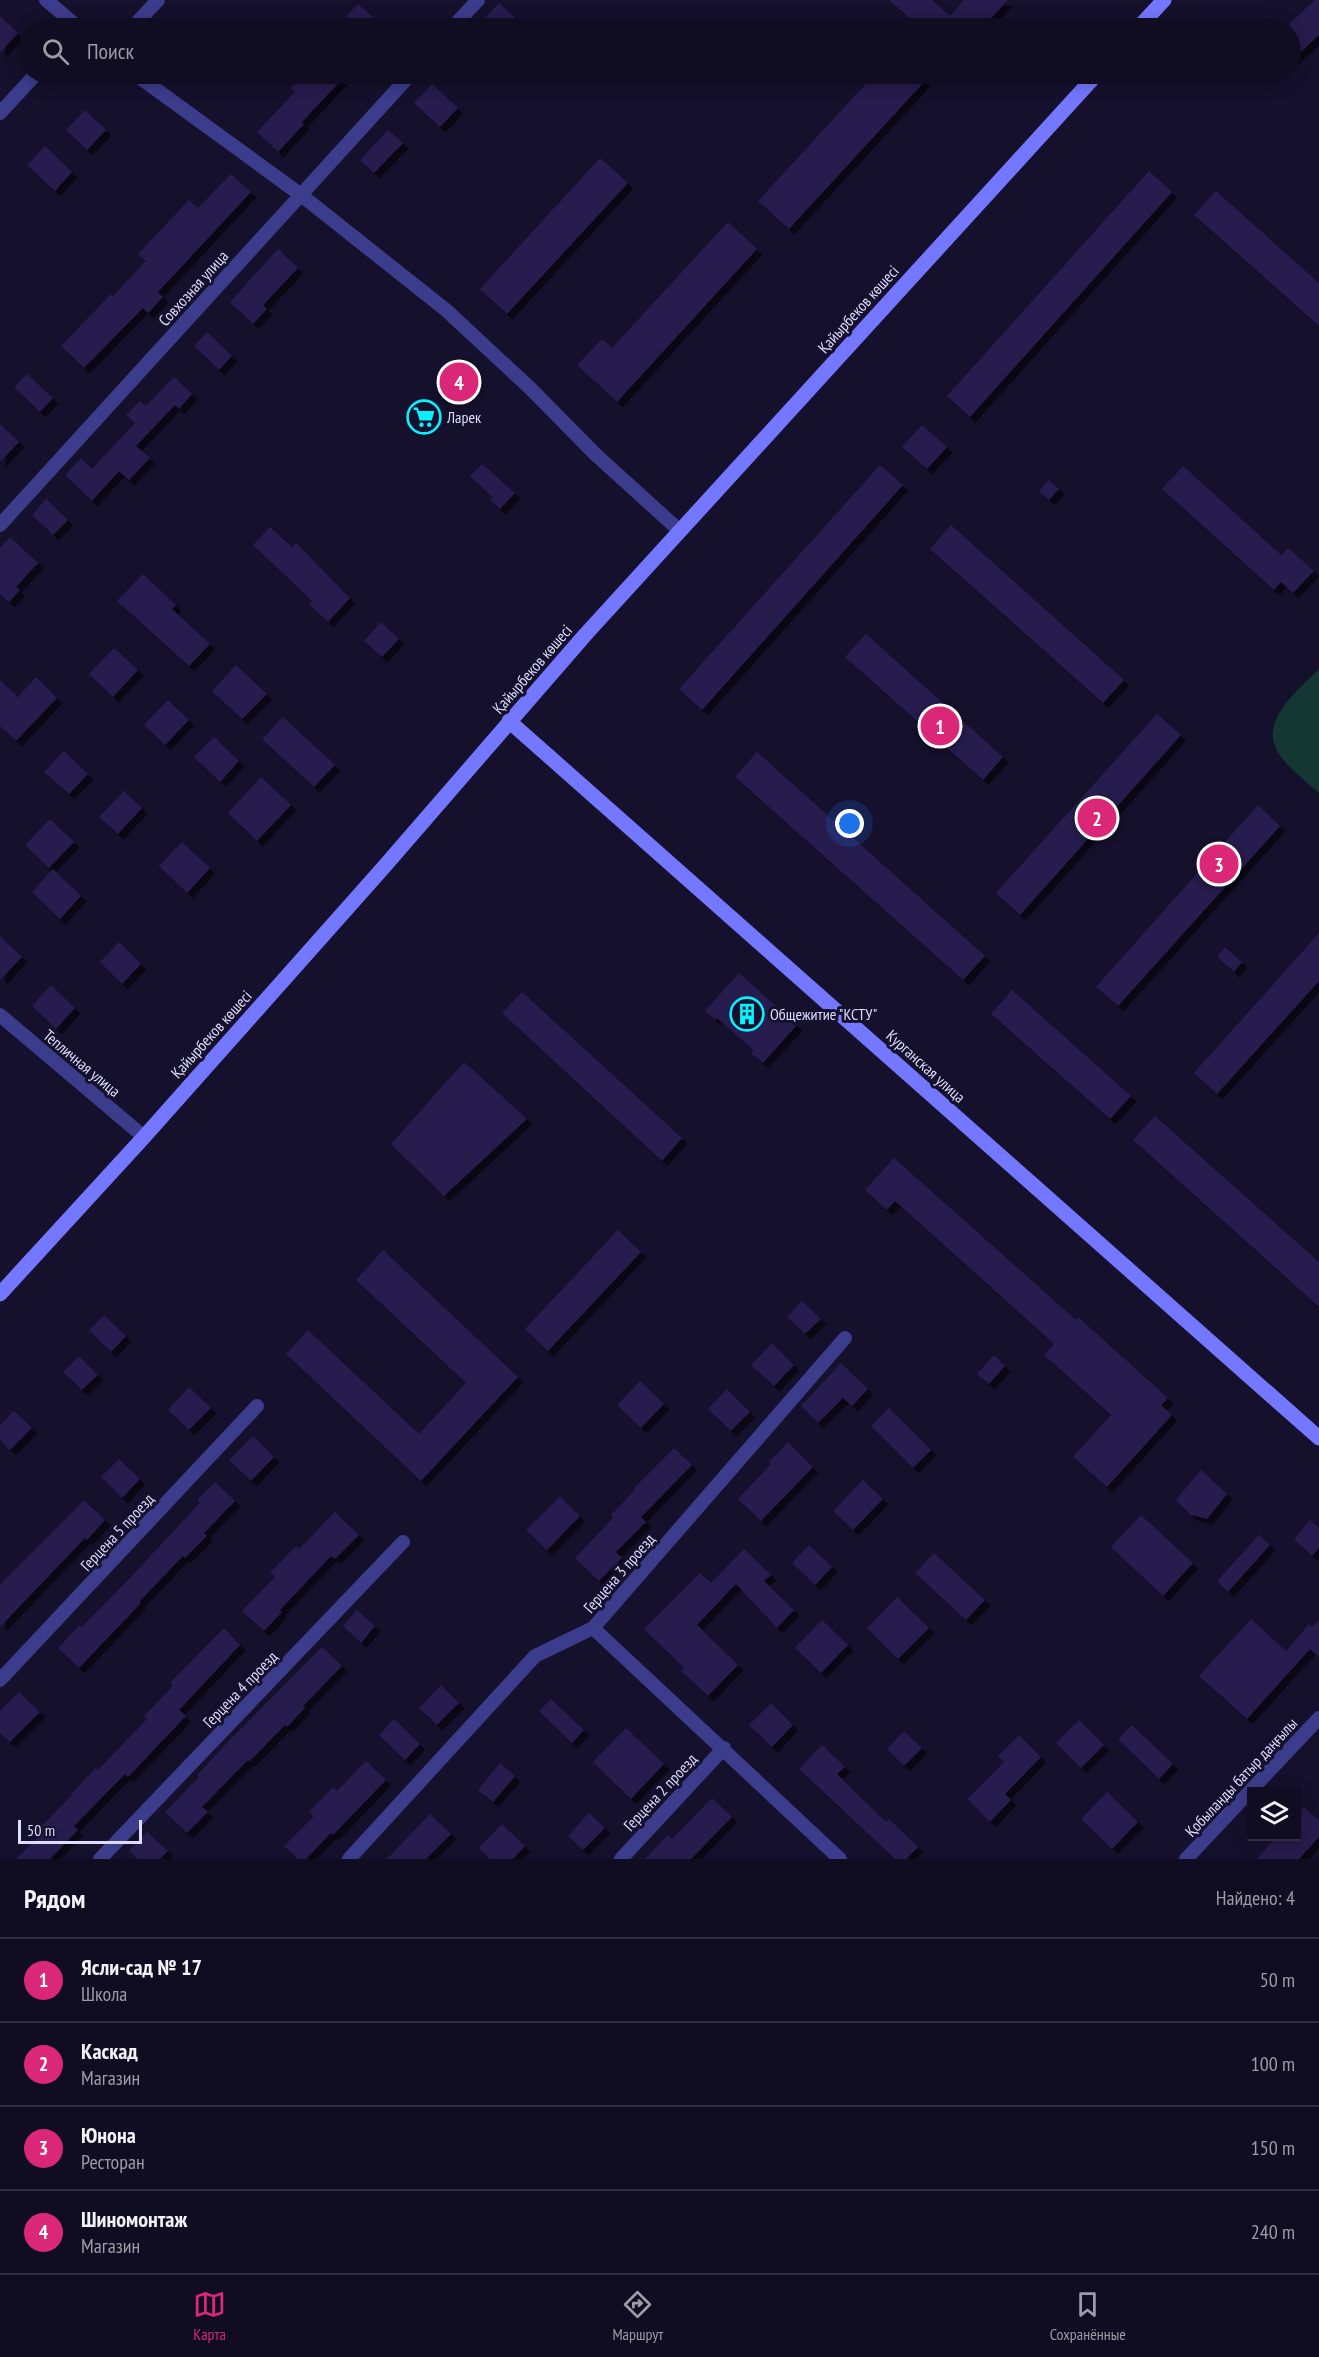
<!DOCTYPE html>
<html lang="ru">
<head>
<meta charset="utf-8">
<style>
  :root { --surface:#100d22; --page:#1e1b2f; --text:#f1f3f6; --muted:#9c9ca5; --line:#302d40; --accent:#db2777 }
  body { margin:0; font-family:"PT Sans Narrow",sans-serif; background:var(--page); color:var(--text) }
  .controls { position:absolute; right:18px; bottom:18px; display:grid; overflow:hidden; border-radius:0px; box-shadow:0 3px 15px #0003 }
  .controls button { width:54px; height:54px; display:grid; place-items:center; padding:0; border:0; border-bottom:2px solid var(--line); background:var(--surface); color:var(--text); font:30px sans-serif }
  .scale { position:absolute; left:18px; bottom:15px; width:124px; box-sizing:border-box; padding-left:6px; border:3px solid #dfddff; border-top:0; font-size:16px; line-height:21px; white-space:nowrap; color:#dfddff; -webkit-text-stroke:4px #15112d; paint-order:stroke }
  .you { position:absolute; left:850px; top:824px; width:21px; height:21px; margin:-15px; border:4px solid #fff; border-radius:50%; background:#1a73e8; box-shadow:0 0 0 9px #1a73e833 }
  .badge { display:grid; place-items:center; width:39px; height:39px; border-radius:50%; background:var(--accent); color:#fff; font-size:20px; font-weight:700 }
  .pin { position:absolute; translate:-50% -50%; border:3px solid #fff; box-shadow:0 2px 6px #0006 }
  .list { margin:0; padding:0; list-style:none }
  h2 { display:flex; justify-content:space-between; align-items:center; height:78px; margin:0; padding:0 24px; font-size:26px }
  h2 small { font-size:20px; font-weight:400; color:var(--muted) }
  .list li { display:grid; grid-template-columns:39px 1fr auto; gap:18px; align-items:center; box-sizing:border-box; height:84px; padding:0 24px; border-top:2px solid var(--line) }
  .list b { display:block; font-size:22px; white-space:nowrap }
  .list p { margin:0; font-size:20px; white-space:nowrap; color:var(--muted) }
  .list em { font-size:20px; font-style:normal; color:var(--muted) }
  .icon { flex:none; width:33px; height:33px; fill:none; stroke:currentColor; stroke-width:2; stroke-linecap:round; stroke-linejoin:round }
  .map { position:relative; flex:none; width:1319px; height:1859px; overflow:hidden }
  .search { position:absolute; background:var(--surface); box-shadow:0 3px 15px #0003; left:18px; right:18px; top:18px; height:66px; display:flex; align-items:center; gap:15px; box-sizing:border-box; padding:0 21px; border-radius:33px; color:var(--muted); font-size:22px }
  .sheet { height:414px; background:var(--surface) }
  nav { display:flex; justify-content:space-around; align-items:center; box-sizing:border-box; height:84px; border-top:2px solid var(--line); background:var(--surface); font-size:16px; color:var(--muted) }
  nav a { display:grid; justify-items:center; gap:3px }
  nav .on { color:var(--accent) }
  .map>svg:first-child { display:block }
  .green { fill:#143734 }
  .building { fill:#251d4e; filter:url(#shadow) }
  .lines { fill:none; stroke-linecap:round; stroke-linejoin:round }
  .street { stroke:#3c3c8c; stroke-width:14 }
  .secondary { stroke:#7477ff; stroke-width:15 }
  .labels { text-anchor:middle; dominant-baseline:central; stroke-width:6; stroke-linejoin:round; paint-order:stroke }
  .street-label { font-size:16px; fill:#dfddff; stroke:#15112d }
  .poi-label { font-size:16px; fill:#dfddff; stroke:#15112d; text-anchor:start }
</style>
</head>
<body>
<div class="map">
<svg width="1319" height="1859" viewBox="0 0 1319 1859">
  <defs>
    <filter id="shadow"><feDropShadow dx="5.5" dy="5.5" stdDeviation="0" flood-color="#0009"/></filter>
  </defs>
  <rect width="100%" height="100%" fill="#15112d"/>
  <path class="green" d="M1319 669V793C1306 781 1289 769 1279 754 1257 721 1299 690 1319 669Z"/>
  <path class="building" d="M889 0H932L950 16 964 0H1008L982 28H909L914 22Z
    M1315 0H1319V35L1290 62V23Z
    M499 3 526 28H491L482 21Z
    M358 4 376 20 368 28H359L346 16Z
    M0 16 18 33 0 53Z
    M304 74H347L302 122 304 124 278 152 257 132 295 92 291 88Z
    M875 74H916L925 81 789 229 758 201Z
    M432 84 458 108 440 127 414 103Z
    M85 110 106 130 87 150 66 130Z
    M388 130 403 143 374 173 360 160Z
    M45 146 72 172 55 191 27 165Z
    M600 158 628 183 507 314 480 289Z
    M1149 171 1172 192 970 417 947 396Z
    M231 174 251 192 158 292 163 297 148 313 143 308 84 368 61 346 111 294 113 296 146 261 138 254 189 200 198 208Z
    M1216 191 1319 283V326L1194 215Z
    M728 222 757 249 617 402 577 365 602 339 612 348Z
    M278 249 298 268 263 305 267 309 253 324 230 302Z
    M207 332 232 356 219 370 194 346Z
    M27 374 53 398 40 412 14 387Z
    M174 377 192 394 179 409 175 405 136 446 150 458 129 480 119 471 92 501 65 475 81 458 92 469 135 423 126 415 140 401 146 406Z
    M0 424 19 442 0 462Z
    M922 425 947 447 927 469 902 447Z
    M482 464 515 493 500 509 490 500 493 498 470 476Z
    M880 465 903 485 702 710 679 689Z
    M1183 466 1281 555 1288 548 1314 571 1293 593 1281 582 1274 590 1162 489Z
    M1049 480 1059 489 1049 500 1039 491Z
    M46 499 68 520 53 535 32 515Z
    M951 525 1124 680 1103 703 930 549Z
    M270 527 292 547 296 543 350 598 328 622 309 604 312 601 253 545Z
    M10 537 38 563 16 587 20 590 9 602 0 594V548Z
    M143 574 176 605 172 609 210 644 189 666 117 601Z
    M381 622 399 639 382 657 364 641Z
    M866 634 1003 757 983 780 845 657Z
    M114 648 138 670 113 697 89 674Z
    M236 665 267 694 242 719 212 691Z
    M36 677 57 698 16 741 0 726V680L18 697Z
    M168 700 189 720 165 745 144 725Z
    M1157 714 1181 735 1020 915 996 893Z
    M283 717 335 765 314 787 262 739Z
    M214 737 239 761 220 782 194 757Z
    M64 751 88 774 69 794 44 772Z
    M757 752 985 956 963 980 735 777Z
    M261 777 291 805 257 841 228 813Z
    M124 791 142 808 118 834 99 817Z
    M1258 805 1280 826 1118 1006 1096 987Z
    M50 819 74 842 49 868 25 845Z
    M182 842 210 868 187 893 159 866Z
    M53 869 81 896 60 919 32 892Z
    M1319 933V981L1217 1094 1194 1073Z
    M0 936 22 957 0 980Z
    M119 942 141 964 122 984 100 962Z
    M1225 947 1242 962 1234 972 1217 957Z
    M739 973 797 1025 763 1063 751 1053 753 1050 717 1018 715 1020 705 1011Z
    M51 985 75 1008 56 1029 32 1006Z
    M1012 990 1131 1096 1110 1119 991 1014Z
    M522 992 682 1138 662 1161 502 1013Z
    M464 1062 527 1119 444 1196 391 1144Z
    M1155 1116 1319 1262V1307L1133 1140Z
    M894 1158 1076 1320 1078 1317 1168 1398 1161 1405 1172 1415 1107 1487 1073 1457 1111 1415 1044 1355 1054 1344 895 1201 887 1210 865 1190Z
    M618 1230 641 1252 548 1351 525 1329Z
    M383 1250 518 1377 421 1481 286 1354 308 1330 419 1434 466 1383 356 1280Z
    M802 1301 821 1319 805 1334 787 1317Z
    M104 1315 126 1336 111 1352 89 1330Z
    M772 1343 794 1365 774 1386 751 1365Z
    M994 1355 1005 1366 989 1384 977 1374Z
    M79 1356 98 1375 82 1390 63 1372Z
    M841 1363 868 1389 852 1406 843 1398 818 1423 801 1406Z
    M640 1381 664 1404 641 1428 617 1405Z
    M189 1387 211 1408 189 1430 168 1410Z
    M727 1389 750 1412 731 1431 708 1409Z
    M889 1408 931 1450 913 1468 871 1426Z
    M14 1411 32 1428 10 1450 0 1440V1426Z
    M253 1436 274 1457 251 1481 229 1460Z
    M788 1442 813 1467 761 1521 738 1499 771 1464 769 1462Z
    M674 1448 692 1465 641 1517 646 1522 616 1552 622 1558 599 1581 575 1558 613 1518 611 1515 635 1490 633 1489Z
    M119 1459 140 1479 122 1498 101 1477Z
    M1201 1470 1227 1494 1207 1519 1191 1515 1176 1500Z
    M863 1480 883 1499 853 1530 833 1511Z
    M215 1482 235 1501 204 1533 207 1536 185 1558 183 1556 139 1602 141 1603 79 1668 58 1648 80 1625 82 1627 130 1578 200 1503 197 1500Z
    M560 1496 580 1516 547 1550 526 1530Z
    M84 1500 105 1520 87 1540 85 1538 0 1627V1584Z
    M335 1512 359 1535 335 1559 331 1556 280 1610 282 1612 264 1631 242 1611 275 1577 270 1573 296 1546 299 1549Z
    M1141 1515 1193 1563 1163 1596 1111 1547Z
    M1310 1520 1319 1528V1548L1312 1556 1294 1539Z
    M1259 1535 1270 1545 1228 1592 1217 1581Z
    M809 1545 832 1567 815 1585 792 1563Z
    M744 1549 771 1575 764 1581 794 1610 777 1628 736 1584 697 1625 738 1665 708 1696 681 1671 684 1668 644 1629 700 1573 711 1583Z
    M934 1553 985 1600 966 1620 915 1573Z
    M897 1597 929 1628 898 1659 867 1628Z
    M357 1610 375 1626 361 1643 343 1626Z
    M1251 1619 1286 1651 1309 1624 1312 1627 1319 1620V1657L1310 1649 1247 1719 1199 1676Z
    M822 1620 848 1645 821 1673 795 1648Z
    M224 1628 240 1645 179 1710 186 1716 128 1777 125 1774 74 1826 78 1830 50 1859H16L40 1835 36 1832 72 1795 71 1794 96 1768 98 1770 147 1719 144 1716 173 1686 170 1683Z
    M322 1647 342 1666 303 1706 305 1708 287 1727 285 1725 250 1761 248 1760 202 1807 208 1812 187 1833 165 1812 199 1777 197 1775 229 1741Z
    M441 1685 459 1703 437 1725 419 1708Z
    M19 1692 40 1712 10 1742 0 1733V1711Z
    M551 1699 584 1730 572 1743 539 1711Z
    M771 1703 793 1725 772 1747 749 1725Z
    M394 1719 420 1744 405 1760 379 1735Z
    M1079 1720 1104 1745 1081 1768 1056 1743Z
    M1132 1725 1173 1764 1159 1779 1118 1739Z
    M626 1728 664 1764 631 1799 593 1762Z
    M904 1731 922 1748 904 1766 887 1749Z
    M1019 1735 1041 1757 1005 1794 1011 1800 990 1822 967 1799 1004 1762 998 1756Z
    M822 1745 845 1767 837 1774 886 1822 889 1819 918 1847 906 1859H895L799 1769Z
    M366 1761 386 1780 333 1835 331 1833 306 1859H298L284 1846 314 1816 309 1811 333 1787 337 1791Z
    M500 1763 515 1776 493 1802 478 1790Z
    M1107 1792 1138 1822 1112 1849 1081 1819Z
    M712 1798 732 1817 691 1859H645L668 1835 672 1839Z
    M1304 1807 1319 1821V1837L1299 1859H1257L1277 1836H1296V1815Z
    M589 1813 605 1828 583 1850 568 1836Z
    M430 1814 451 1834 426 1859H387Z
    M502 1824 525 1846 513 1859H490L478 1848Z
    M147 1832 168 1851 160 1859H138L129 1850Z"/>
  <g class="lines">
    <path class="street" d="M46 0 79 28
      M132 28 158 0
      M452 28 478 0
      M135 74 301 195 446 310 531 389 595 454 680 531
      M0 113 36 74
      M0 525 411 74
      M0 1015 144 1137
      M593 1628 840 1859
      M0 1680 257 1406
      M100 1859 403 1542
      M349 1859 535 1656 593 1628 845 1338
      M621 1859 724 1748
      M1186 1859 1319 1718"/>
    <path class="secondary" d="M1138 28 1164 0
      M509 721 1319 1438
      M0 1294 144 1137 383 868 585 635 1097 74"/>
  </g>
  <defs>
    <symbol id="supermarket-ring" viewBox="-11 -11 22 22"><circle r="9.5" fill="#15112d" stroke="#09f1ff" stroke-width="1.5"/><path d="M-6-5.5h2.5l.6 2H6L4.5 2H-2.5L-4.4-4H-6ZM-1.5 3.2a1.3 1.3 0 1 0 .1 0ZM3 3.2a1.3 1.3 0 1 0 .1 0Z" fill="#09f1ff"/></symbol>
    <symbol id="building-ring" viewBox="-11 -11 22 22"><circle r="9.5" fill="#15112d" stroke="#09f1ff" stroke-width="1.5"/><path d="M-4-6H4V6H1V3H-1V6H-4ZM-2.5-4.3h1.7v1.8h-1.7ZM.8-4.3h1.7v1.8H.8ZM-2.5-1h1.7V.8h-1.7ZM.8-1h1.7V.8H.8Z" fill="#09f1ff"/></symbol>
  </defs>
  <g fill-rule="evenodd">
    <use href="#supermarket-ring" x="405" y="398" width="38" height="38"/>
    <use href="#building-ring" x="728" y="995" width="38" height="38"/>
  </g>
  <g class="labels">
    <g class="street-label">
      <text transform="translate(193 288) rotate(-48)">Совхозная улица</text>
      <text transform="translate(858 309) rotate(-48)">Қайырбеков көшесі</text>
      <text transform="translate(532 669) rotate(-49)">Қайырбеков көшесі</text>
      <text transform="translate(211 1034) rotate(-48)">Қайырбеков көшесі</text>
      <text transform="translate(82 1063) rotate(40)">Тепличная улица</text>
      <text transform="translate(926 1066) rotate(42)">Курганская улица</text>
      <text transform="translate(117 1532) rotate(-47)">Герцена 5 проезд</text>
      <text transform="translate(619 1573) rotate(-49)">Герцена 3 проезд</text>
      <text transform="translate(240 1689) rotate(-46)">Герцена 4 проезд</text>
      <text transform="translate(1241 1777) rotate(-47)">Қобыланды батыр даңғылы</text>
      <text transform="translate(660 1792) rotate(-47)">Герцена 2 проезд</text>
    </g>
    <g class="poi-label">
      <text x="447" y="417">Ларек</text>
      <text x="770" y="1014">Общежитие "КСТУ"</text>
    </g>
  </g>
</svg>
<div class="controls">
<button><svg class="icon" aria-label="layers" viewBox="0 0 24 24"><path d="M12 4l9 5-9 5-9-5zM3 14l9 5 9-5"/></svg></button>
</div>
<div class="scale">50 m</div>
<div class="you"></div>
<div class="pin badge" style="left:940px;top:726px">1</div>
<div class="pin badge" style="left:1097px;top:818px">2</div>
<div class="pin badge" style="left:1219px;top:864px">3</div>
<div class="pin badge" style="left:459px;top:382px">4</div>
<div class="search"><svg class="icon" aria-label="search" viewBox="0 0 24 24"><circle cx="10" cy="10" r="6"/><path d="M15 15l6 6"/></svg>Поиск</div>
</div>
<section class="sheet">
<h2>Рядом<small>Найдено: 4</small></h2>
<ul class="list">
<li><span class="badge">1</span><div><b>Ясли-сад № 17</b><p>Школа</p></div><em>50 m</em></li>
<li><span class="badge">2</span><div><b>Каскад</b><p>Магазин</p></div><em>100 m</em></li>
<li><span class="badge">3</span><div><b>Юнона</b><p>Ресторан</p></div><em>150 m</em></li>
<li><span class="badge">4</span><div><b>Шиномонтаж</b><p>Магазин</p></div><em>240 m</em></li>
</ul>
</section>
<nav>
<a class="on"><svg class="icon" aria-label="map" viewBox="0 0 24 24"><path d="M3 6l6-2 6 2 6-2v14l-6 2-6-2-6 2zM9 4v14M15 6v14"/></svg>Карта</a>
<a><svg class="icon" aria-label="directions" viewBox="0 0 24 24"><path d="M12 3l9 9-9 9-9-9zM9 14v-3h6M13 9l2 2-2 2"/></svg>Маршрут</a>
<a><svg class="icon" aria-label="saved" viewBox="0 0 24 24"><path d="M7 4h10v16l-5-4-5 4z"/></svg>Сохранённые</a>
</nav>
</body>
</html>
